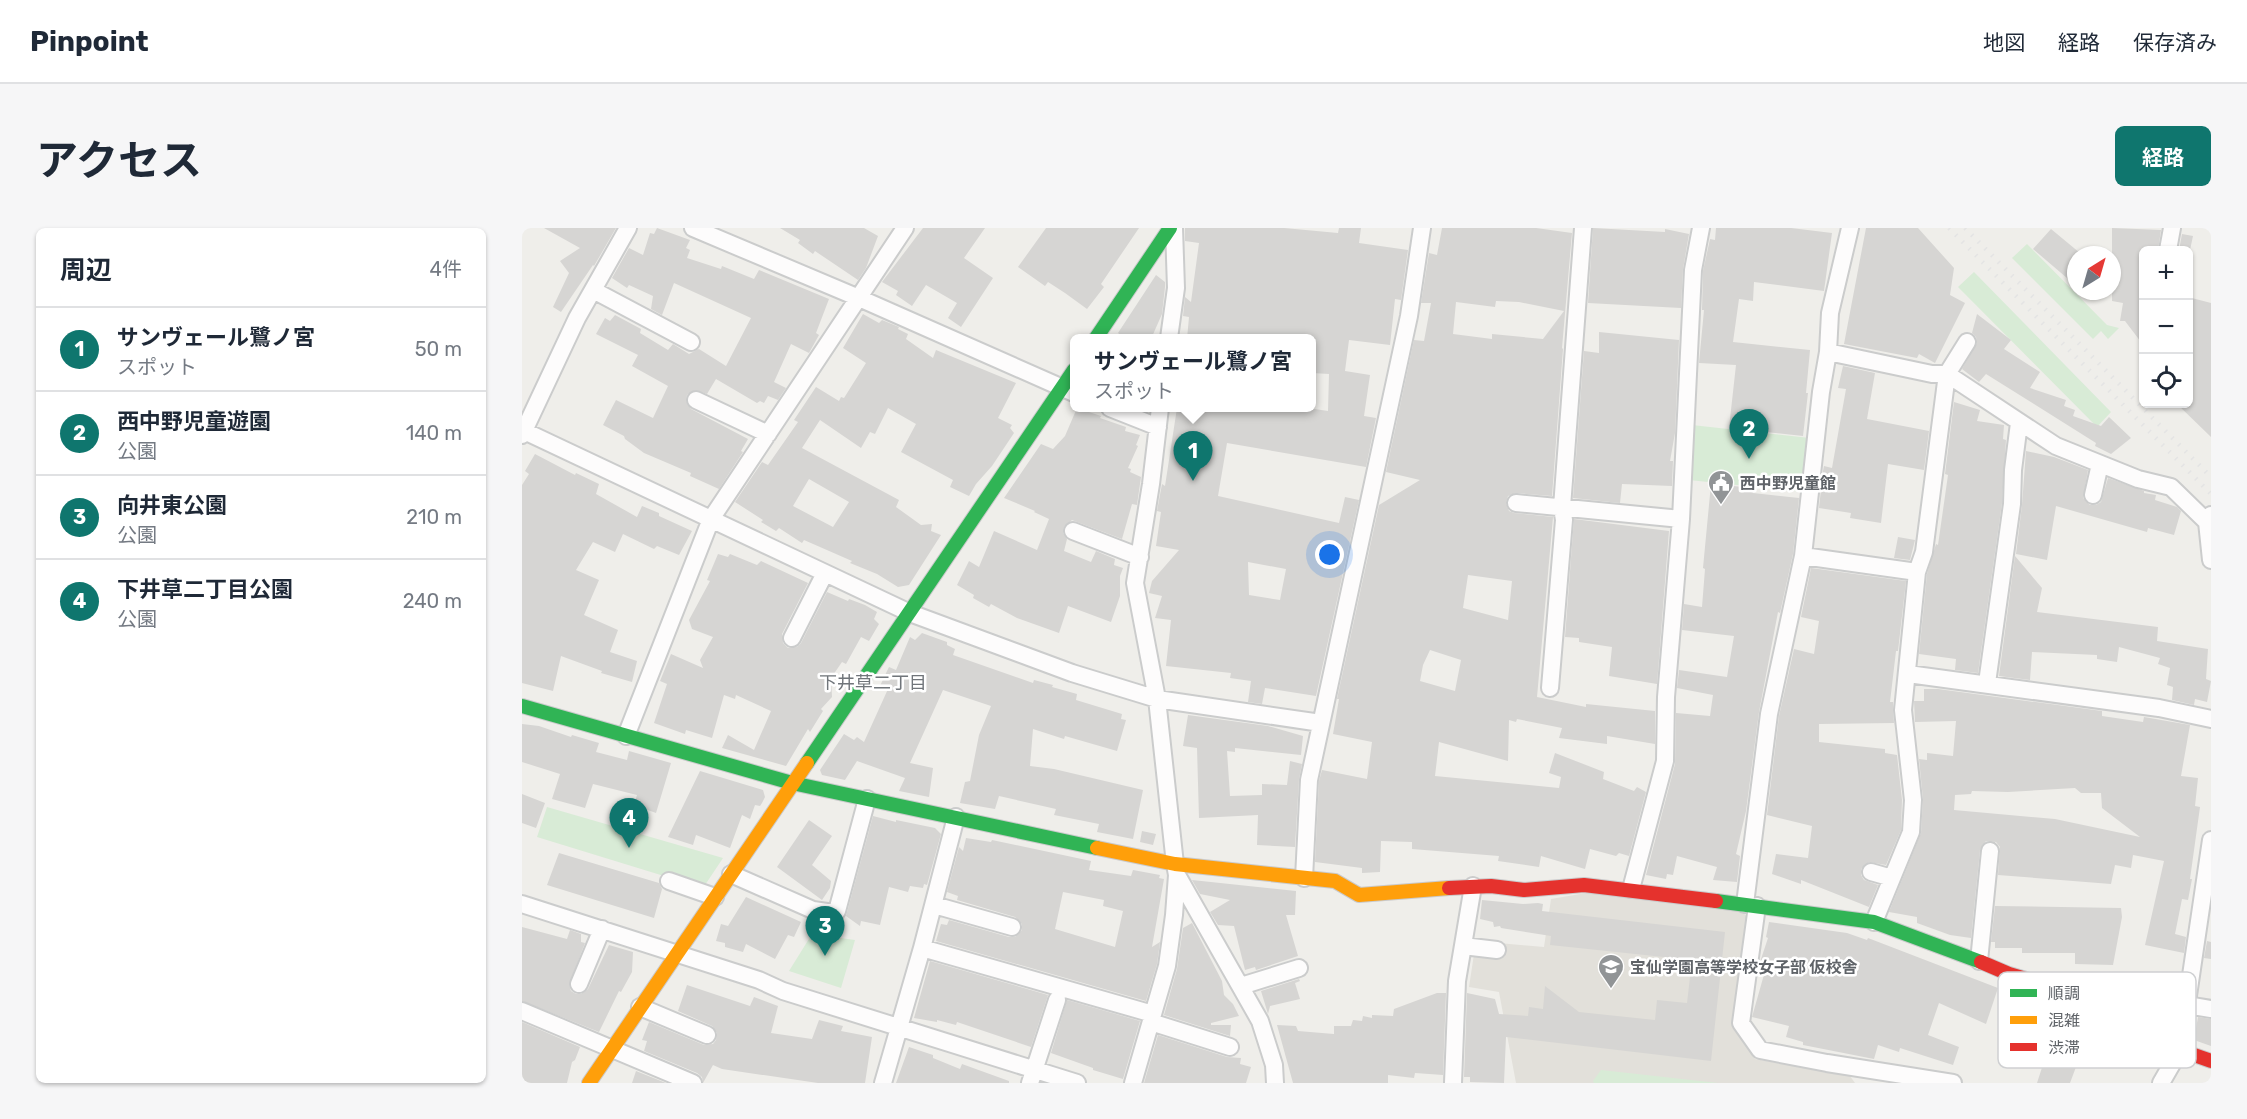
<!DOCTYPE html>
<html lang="ja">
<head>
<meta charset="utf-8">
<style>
  :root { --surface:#fff; --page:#f6f6f7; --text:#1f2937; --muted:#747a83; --line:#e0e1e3; --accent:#0f766e }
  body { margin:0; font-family:Rubik,"Noto Sans JP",sans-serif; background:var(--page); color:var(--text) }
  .controls { position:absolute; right:18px; top:18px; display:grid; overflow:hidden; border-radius:9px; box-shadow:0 2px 4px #0004 }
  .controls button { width:54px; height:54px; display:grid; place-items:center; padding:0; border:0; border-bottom:2px solid var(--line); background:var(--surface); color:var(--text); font:30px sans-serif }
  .compass { position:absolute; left:1545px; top:18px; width:54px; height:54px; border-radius:50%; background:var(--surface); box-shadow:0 2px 4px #0004; rotate:37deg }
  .you { position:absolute; left:808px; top:327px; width:21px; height:21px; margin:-15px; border:4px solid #fff; border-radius:50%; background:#1a73e8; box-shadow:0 0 0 9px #1a73e833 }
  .badge { display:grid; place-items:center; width:39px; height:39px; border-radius:50%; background:var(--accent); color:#fff; font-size:20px; font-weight:700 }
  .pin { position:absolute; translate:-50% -50px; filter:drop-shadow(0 2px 3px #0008) }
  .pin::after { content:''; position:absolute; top:32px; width:21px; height:18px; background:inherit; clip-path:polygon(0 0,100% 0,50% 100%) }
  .popup { position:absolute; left:548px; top:106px; width:246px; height:78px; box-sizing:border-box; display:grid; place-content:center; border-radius:9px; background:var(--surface); filter:drop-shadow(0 2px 4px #0005); font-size:20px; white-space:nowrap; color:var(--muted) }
  .popup b { font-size:22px; color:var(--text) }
  .popup::after { content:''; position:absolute; left:50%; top:100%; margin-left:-12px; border:12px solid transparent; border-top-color:var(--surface) }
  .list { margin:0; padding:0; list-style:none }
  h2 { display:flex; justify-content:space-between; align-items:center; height:78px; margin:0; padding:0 24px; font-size:26px }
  h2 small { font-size:20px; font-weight:400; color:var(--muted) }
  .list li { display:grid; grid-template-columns:39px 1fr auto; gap:18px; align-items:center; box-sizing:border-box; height:84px; padding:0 24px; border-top:2px solid var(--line) }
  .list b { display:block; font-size:22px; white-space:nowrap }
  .list p { margin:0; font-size:20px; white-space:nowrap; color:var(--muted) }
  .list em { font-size:20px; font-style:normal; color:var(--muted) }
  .icon { flex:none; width:33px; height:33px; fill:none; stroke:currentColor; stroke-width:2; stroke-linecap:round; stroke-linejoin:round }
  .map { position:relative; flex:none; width:1689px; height:855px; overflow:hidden; border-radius:9px }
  header { display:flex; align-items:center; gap:36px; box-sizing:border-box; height:84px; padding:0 30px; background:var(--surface); border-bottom:2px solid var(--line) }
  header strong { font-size:28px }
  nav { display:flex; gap:33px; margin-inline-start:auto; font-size:21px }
  .intro { display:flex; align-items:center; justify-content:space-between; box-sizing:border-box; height:144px; padding:0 36px }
  h1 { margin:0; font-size:42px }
  .button { padding:15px 27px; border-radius:9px; background:var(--accent); color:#fff; font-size:21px; font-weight:700 }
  main { display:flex; gap:36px; padding:0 36px }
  aside { flex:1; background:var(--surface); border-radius:9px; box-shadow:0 2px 4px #0004 }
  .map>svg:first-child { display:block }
  .education { fill:#e2e0da }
  .green { fill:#d8ebd6 }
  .building { fill:#d6d5d3; fill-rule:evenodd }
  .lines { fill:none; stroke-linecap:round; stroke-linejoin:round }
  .street-casing { stroke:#cbcccc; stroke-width:20 }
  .fast-casing { stroke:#cacacb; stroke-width:16 }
  .slow-casing { stroke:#cacacb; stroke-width:16 }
  .jam-casing { stroke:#cacacb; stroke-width:16 }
  .street { stroke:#fdfcfc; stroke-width:16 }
  .fast { stroke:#30b455; stroke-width:14 }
  .slow { stroke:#ff9f0a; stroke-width:14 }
  .jam { stroke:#e5322d; stroke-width:14 }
  .rail { stroke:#e4e4e4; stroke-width:4.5; stroke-dasharray:1.5 8; stroke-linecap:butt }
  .labels { text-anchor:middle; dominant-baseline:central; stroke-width:5; stroke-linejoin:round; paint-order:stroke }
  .poi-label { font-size:16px; font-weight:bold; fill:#5f6368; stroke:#fff; text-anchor:start }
  .neighbourhood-label { font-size:18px; fill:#70757a; stroke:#fff }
  .key { fill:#fff; stroke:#cfd0d2; stroke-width:1.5 }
  .key-label { font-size:16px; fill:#5f6368 }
</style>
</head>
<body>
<header>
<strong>Pinpoint</strong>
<nav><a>地図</a><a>経路</a><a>保存済み</a></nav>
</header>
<div class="intro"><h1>アクセス</h1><a class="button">経路</a></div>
<main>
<aside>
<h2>周辺<small>4件</small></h2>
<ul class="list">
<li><span class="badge">1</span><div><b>サンヴェール鷺ノ宮</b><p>スポット</p></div><em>50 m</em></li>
<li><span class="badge">2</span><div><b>西中野児童遊園</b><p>公園</p></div><em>140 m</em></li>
<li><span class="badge">3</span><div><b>向井東公園</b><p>公園</p></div><em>210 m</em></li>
<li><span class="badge">4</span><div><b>下井草二丁目公園</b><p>公園</p></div><em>240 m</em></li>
</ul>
</aside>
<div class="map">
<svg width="1689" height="855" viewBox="0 0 1689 855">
  <rect width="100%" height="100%" fill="#efeeea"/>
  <path class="education" d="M1064 665 1220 683 1225 689 1211 799 1233 831 1328 848 1333 855H994L977 764 947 759 954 713 1022 719 1029 671Z"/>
  <path class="green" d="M1505 16 1585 97 1597 100 1586 111 1579 103 1571 111 1490 30Z
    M1452 44 1589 184 1575 199 1436 59Z
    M1170 197 1288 210 1281 264 1167 252Z
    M25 579 201 630 181 660 15 609Z
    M290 706 333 712 319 760 267 743Z
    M1079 842 1196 855H1072L1071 853Z"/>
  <path class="building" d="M22 0H94L72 38 71 37 39 84 31 79 47 45 38 33 58 20Z
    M135 0 168 12 164 20 168 22 165 30 199 41 200 38 232 51 237 42 307 71 294 105 297 107 287 125 269 116 252 154 264 160 256 172 246 168 242 175 238 173 235 175 194 151 185 166 174 162 165 167 164 173 169 181 226 211 219 223 221 224 197 261 168 248 169 245 122 225 103 211 102 208 81 197 94 172 131 190 146 158 110 138 116 127 74 106 83 90 88 93 93 87 119 101 118 105 146 122 151 116 167 126 177 121 204 138 229 90 152 55 140 87 129 81 131 68 107 57 105 60 90 50 107 20 121 27 128 5 132 6Z
    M258 0H342L356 8 344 40 336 52 293 23 291 26 276 15 278 12Z
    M401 0H463L442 30 471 50 439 99 426 90 435 75 404 57 390 78 374 67 376 63 360 54Z
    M524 0H617L579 56 582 59 565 81 543 65 526 54 523 58 496 39Z
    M663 0H762L816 5 817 0H839L837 15 886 22 879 72 873 71 868 117 827 112 823 143 848 147 842 188 854 190 844 239 705 215 696 268 817 295 823 269 837 272 794 468 743 460 740 476 726 474 729 453 708 450 709 445 644 438 649 392 633 390 640 368 627 365 630 353 657 322 634 318 639 284 635 283 640 256 643 258 655 180H786L806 183 807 146 790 145 794 111H665L667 89 661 88 663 69 669 74 677 15 663 13ZM726 334 764 341 758 372 727 367Z
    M920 0H1014L1050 5 1040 120 1041 121 1030 268 994 265 986 268 984 275 987 283 992 285 1031 289 1015 469 1064 479V476L1133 483V516L1085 508V516L1037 510 1040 500 995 491 994 494 987 492 986 533 917 514 913 548 1037 560 1039 549 1027 545 1033 525 1082 544 1081 551 1112 563 1115 559 1124 564 1107 628 1097 625 1094 628 1068 621 1063 641 1019 628 1017 639 976 633 977 628 890 621V614L859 613 858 644 840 645V640L793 634 797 553 800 542 845 551 850 514 811 506 817 471H815L857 277 898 252 864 244 892 112 902 113 909 75H899L907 25 915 27ZM974 73 997 74 1042 83 1021 111 970 106V111L931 106 934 74 973 79ZM946 347 990 353 986 392 941 380ZM908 422 939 432 933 463 898 453 901 437Z
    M1071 0 1143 4V1L1167 6 1161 41 1159 80 1066 75Z
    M1194 0H1269L1310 5 1302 63 1232 54 1231 73 1217 71 1211 114 1288 122 1284 165H1286L1281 208 1207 200 1214 137 1177 135 1182 82H1180L1181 43 1188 11 1193 12Z
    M1344 0H1396L1432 40 1428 67 1443 75 1413 135 1397 126 1395 130 1322 116Z
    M1590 0 1639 2 1636 22H1622V118L1603 93H1598L1601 75 1590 73Z
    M1529 1 1558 25 1554 27 1552 56 1511 21Z
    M1660 6 1671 8 1668 22H1657Z
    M634 47 643 54V59L640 86 629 111H604L596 105Z
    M1666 69 1689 75V209L1655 176H1666Z
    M341 86 357 95 360 92 377 99 376 101 386 106 384 111 411 130 414 122 494 155 476 190 490 197 488 200 492 205 470 238 454 256 447 268 428 259 431 252 379 224 394 196 366 180 353 206 348 204 339 220 298 192 280 220 377 272 374 279 399 297 410 296 409 303 419 307 387 357 376 359 355 346 328 335 330 333 282 312 280 315 257 300 254 303 239 294 241 292 213 274 240 234 246 237 276 194 272 192 294 159 317 173 319 169 322 170 344 135 321 120ZM287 251 327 274 311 299 271 278Z
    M1455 86 1489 112 1482 121 1518 144 1508 160 1544 172 1542 178 1553 182 1551 188 1579 198 1587 189 1609 210 1589 226 1573 218 1574 215 1464 146 1457 154 1440 141 1455 115 1454 109 1450 105Z
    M1077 104 1157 112 1153 205 1148 233H1151L1150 258 1100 256 1098 275 1051 270 1062 123 1077 125Z
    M1321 138 1353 145 1345 191 1407 203 1402 242 1366 236 1359 295 1328 290 1329 285 1297 280 1301 243 1302 238 1310 240 1324 161 1316 160Z
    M1432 174 1458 182 1455 193 1482 197 1481 211 1484 212 1480 275 1456 445 1433 442 1434 431 1397 426 1405 346 1414 316 1416 317 1426 247 1423 246Z
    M555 180 579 188 578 190 604 199 603 203 618 207 614 217 616 218 606 240 609 241 608 244 619 249 615 277 610 276 600 311 550 292 542 299 541 305 545 311 542 323 569 334 574 323 593 331 592 337 601 340 598 348V368L589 394 546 378 537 405 495 390 469 376 467 379 451 370 452 367 435 357 447 333 457 339 472 303 515 322 527 291 512 284 513 283 482 270 519 216 531 221 543 208Z
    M1504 223 1532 229 1566 242 1561 270 1568 277H1574L1579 274 1586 250 1622 263V265L1634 267 1633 272 1655 279 1659 283 1652 307 1626 300 1625 304 1534 278 1525 332 1494 326 1500 277Z
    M13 226 53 247 54 245 77 256 74 266 115 289 120 278 137 285V288L170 303 157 327 135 318 132 321 101 306 93 324 71 314 54 342 77 352 62 387 96 402 88 424 115 433 110 454 79 445 80 443 39 428 31 463 0 455V257L7 246 3 243Z
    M1189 256 1232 260 1231 265 1277 270 1271 326 1258 385 1256 384 1237 484 1224 583 1214 626 1218 628 1215 654 1191 652 1195 639 1155 628 1151 647 1145 646 1144 651 1124 647 1153 536 1154 485 1188 488 1191 467 1155 460 1157 442 1205 449 1212 408 1160 402 1162 376 1180 379 1183 341 1181 340Z
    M1052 291 1147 303 1135 456 1087 448 1090 419 1057 414V410L1043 409Z
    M1376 309 1393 312 1388 332 1372 330Z
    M196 326 206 329 208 326 235 337 239 333 286 355 260 406 261 415 266 420 275 419 279 415 305 364 326 373 327 371 343 377 355 384 352 391 357 396 347 413 339 409 324 436 320 434 309 450 310 469 299 481 301 483 288 504 286 501 264 538 200 520 206 507 232 522 249 483 214 467 213 471 202 467 190 510 164 502 163 506 132 495 145 456 138 453 149 426 181 440 178 432 191 409 170 401 167 392 188 353 185 352Z
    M1493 328 1520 360 1515 384 1636 399 1635 413 1686 421 1684 451 1689 453 1685 474 1673 471 1672 477 1650 472 1651 459 1645 457 1648 440 1636 436 1638 430 1597 419 1595 434 1575 431V427L1510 424 1508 452 1477 448Z
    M1289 340 1384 353 1376 423H1374L1368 474H1371L1372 495 1297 496V514L1363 521V525L1375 527 1380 572 1379 602 1364 637 1347 634 1339 641V647L1342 652 1356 657 1347 679 1279 652V656L1250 646 1254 626 1286 630 1290 598 1245 587 1257 488 1272 421 1292 426 1297 393 1279 389Z
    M400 405 425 414V417L433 421 431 427 511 455 512 452 531 457 530 459 555 466 554 472 600 486 599 491 604 492 595 523 543 508 542 511 511 501 508 538 532 541 621 562 611 611 575 604 577 596 532 587 534 581 477 568 473 581 438 575 443 554 448 553 457 507 469 478 421 462 388 535 411 540 407 569 377 563 383 550 335 533 323 552 300 547 298 542 322 506 332 512 335 509 342 514 366 461 358 458 365 443 367 439 374 442 388 409 393 412Z
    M1402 461H1416L1580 483V488L1621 494 1622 489 1668 497 1659 548 1676 550 1673 578 1678 579 1668 651H1670L1666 672 1660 671 1653 706 1664 709 1662 725 1623 717 1642 633 1611 627 1609 640 1593 637 1589 656 1476 647 1478 619 1474 614 1464 613 1458 622 1449 710 1428 707 1395 695V689L1367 684 1399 605 1401 571 1397 531 1405 532V525L1431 528 1434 493 1393 494 1392 473H1402ZM1553 560 1559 565H1579L1580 580 1618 609 1533 591 1432 582 1433 567 1449 566 1450 563 1486 564Z
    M666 487 746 498 781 508 779 527 713 520V524L705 523 708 568 740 567V556L765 557 768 533 780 536 777 551 773 619 735 617 736 587 677 590 675 520 661 518Z
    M0 496 17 498 49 509 50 507 77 515 74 524 105 532 107 523 149 535 134 585 112 577 115 567 71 556 63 580 30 571 38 546 0 534Z
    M178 543 241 562 243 569 240 575 238 578 233 577 228 591 220 587 208 620 174 607 171 617 146 609Z
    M0 566 23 575 14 600 0 595Z
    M351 588 374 594V592L413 600 419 606 405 657 402 656 401 660 388 658 386 664 367 659 358 697 339 693 338 698 324 688Z
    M287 592 310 608 290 637 309 653 308 660 300 672 255 639Z
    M620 603 634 606 631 617 618 614Z
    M444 610 469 614 470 612 569 633 567 642 609 648 611 642 638 647 637 650 642 651 630 719 638 714 635 736 624 773 414 713 419 696 425 697 427 692 487 709H493L500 702V696L493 689 435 672 436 668 425 664 437 619 441 623ZM541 664 582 672 581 678 601 683 593 719 533 701Z
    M37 625 137 655 140 661 132 690 25 657Z
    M670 652 774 663 773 687H764L776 728 734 742 733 739 723 742 712 698 696 697 688 684 708 672 678 666Z
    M224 669 279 694 272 709 266 707 253 731 224 716 221 724 203 719V715L194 713 199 696 206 698Z
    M960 672 1001 676 1016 675 1021 676 1020 683 1203 704 1189 833 984 809 982 855 948 854V849H942L945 765 973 771 977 786 1006 788 1007 779 1021 781 1023 758 1057 784 1133 792 1135 772 1165 775 1170 732 1028 717 1029 708 979 700 978 698 972 699 971 694 958 691Z
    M1473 678 1599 680 1600 689 1591 737 1553 736V725H1500V720H1473V714H1469Z
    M1247 694 1325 705 1345 712 1346 710 1476 760 1464 796 1417 775 1406 807 1437 819 1431 837 1378 820 1377 824 1356 817 1352 831 1281 817V814L1264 809 1267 798 1230 789 1245 736 1238 734 1246 710 1244 709Z
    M670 695 700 753 702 767 711 776 717 788 689 795V797H709L708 808 642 787 655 741 661 700Z
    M0 699 45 711 48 702 59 706V714L63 715 47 757 49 763 54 766H59L66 761 87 717 111 724 110 744 99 764 97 763 77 804 0 773Z
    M1685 713 1689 714V731L1682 730Z
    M408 733 526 767 509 819 435 794 434 797 415 792V794L392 790Z
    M1615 748 1657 760 1653 783 1607 772Z
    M777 751 778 753 773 755 778 771 748 778 746 786 739 763Z
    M165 757 228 778 232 769 256 778 249 805 290 811 297 792 321 798 319 803 350 809 343 855H296L200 841 191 837 181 855 180 849 175 845 122 823 125 813 120 812 127 794 182 817 191 816 194 812 195 805 190 798 156 783Z
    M915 765H924L921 847 893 845 892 850 866 847V855H771L755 797 774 798 776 803 812 806V798H829L831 792 840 793 841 788 850 790V787L871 788 872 781Z
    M1509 767 1566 785 1563 795 1590 804 1597 811 1588 840 1557 831 1548 855H1515L1527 818 1496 808Z
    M545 772 618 793 601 851 571 842V840L529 825Z
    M1676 789 1689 791V818L1672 812Z
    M0 794 58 819 53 832 50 834 45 855H0Z
    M636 807 705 829 719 830 718 836 729 839 724 855H622Z
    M387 819 411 827V830L438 841 440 836 487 853V855H374Z
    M114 843 144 855H110Z"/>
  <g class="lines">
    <defs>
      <path id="street" d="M171 0 337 70 552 165
        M1646 22 1650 0
        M71 62 169 114
        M647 110 654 60 652 0
        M1306 124 1410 146H1425L1534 218 1616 251 1649 259 1685 294
        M174 172 246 206
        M588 180 636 199
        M638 180 629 256 613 355 635 471 653 636 655 647 738 793 752 837 753 855
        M0 202 388 385 550 445 635 471 799 495
        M0 207 55 90 106 0
        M1571 267 1578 236
        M994 275 1159 291
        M1689 287 1685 294 1689 332
        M551 303 618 329
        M1281 328 1395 344
        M270 410 303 345
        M1386 446 1637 480 1689 491
        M1465 455 1490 276 1491 242 1497 195
        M1028 460 1042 292 1040 279 1061 0
        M104 508 189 291 383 0
        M1349 644 1370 650
        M209 646 291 682 305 684 315 683 345 571
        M782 650 787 552 887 88 900 0
        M147 653 193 669
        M1109 661 1143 533 1144 469 1159 291 1171 42 1179 0
        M0 676 237 752 261 763 555 855
        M1223 676 1247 486 1281 328 1299 164 1306 124 1308 85 1328 0
        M412 677 490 699
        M1235 678 1219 795 1238 822 1305 835 1431 855
        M1352 694 1389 604 1391 572 1381 482 1395 344 1402 324 1425 146 1445 114
        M941 718 975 722
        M400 720 631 786
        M1457 733 1468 623
        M57 756 80 701
        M719 758 777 740
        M1665 777 1689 781
        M118 779 185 807
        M0 783 171 855
        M629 794 708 819
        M361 855 400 720 434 589
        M508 855 535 772
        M611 855 645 738 652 687 655 647
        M931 855 935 753 951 658
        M1639 855 1658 822 1689 612"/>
      <path id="fast" d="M574 110 648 0
        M0 478 270 555 575 620
        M285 535 552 142
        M1194 673 1352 694 1459 734"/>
      <path id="slow" d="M575 620 653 636 813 653 837 667 927 660
        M67 855 285 535"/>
      <path id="jam" d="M927 660 969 658 1002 662 1062 657 1194 673
        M1459 734 1487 746 1570 770 1642 820 1658 822 1689 833"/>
    </defs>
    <use href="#street" class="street-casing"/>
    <use href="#fast" class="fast-casing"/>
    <use href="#slow" class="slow-casing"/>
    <use href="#jam" class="jam-casing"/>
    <use href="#street" class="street"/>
    <use href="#fast" class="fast"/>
    <use href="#slow" class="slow"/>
    <use href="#jam" class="jam"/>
    <path class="rail" d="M1427 0 1689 266
      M1443 0 1689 249"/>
  </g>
  <defs>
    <symbol id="civic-pin" viewBox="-11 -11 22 30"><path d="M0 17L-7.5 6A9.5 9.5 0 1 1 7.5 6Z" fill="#919496" stroke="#fff"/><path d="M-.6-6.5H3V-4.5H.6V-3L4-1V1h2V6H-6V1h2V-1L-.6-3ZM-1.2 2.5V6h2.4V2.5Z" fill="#fff"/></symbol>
    <symbol id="school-pin" viewBox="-11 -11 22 30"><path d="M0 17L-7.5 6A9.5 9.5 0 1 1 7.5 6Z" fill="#919496" stroke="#fff"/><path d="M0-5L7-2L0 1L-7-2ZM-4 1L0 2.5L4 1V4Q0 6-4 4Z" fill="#fff"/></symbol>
  </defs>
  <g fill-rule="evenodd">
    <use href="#civic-pin" x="1184" y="240" width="30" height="40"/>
    <use href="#school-pin" x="1074" y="724" width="30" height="40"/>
  </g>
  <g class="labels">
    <g class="poi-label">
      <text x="1218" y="255">西中野児童館</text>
      <text x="1108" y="739">宝仙学園高等学校女子部 仮校舎</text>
    </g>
    <g class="neighbourhood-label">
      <text x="351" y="455">下井草二丁目</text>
    </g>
  </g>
  <rect x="1476" y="744" width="198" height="96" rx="9" class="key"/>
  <rect x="1488" y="761" width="27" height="8" fill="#30b455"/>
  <rect x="1488" y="788" width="27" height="8" fill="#ff9f0a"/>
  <rect x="1488" y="815" width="27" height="8" fill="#e5322d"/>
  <g class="key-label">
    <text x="1526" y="771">順調</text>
    <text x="1526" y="798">混雑</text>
    <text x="1526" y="825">渋滞</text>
  </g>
</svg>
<div class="controls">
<button>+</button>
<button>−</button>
<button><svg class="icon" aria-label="locate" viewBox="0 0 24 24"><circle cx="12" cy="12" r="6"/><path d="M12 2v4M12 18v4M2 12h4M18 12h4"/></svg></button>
</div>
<svg class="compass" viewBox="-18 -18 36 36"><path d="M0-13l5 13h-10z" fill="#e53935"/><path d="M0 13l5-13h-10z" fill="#747a83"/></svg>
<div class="you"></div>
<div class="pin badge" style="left:671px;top:253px">1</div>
<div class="popup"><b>サンヴェール鷺ノ宮</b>スポット</div>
<div class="pin badge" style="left:1227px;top:231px">2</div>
<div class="pin badge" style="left:303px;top:728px">3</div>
<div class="pin badge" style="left:107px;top:620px">4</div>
</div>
</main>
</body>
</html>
